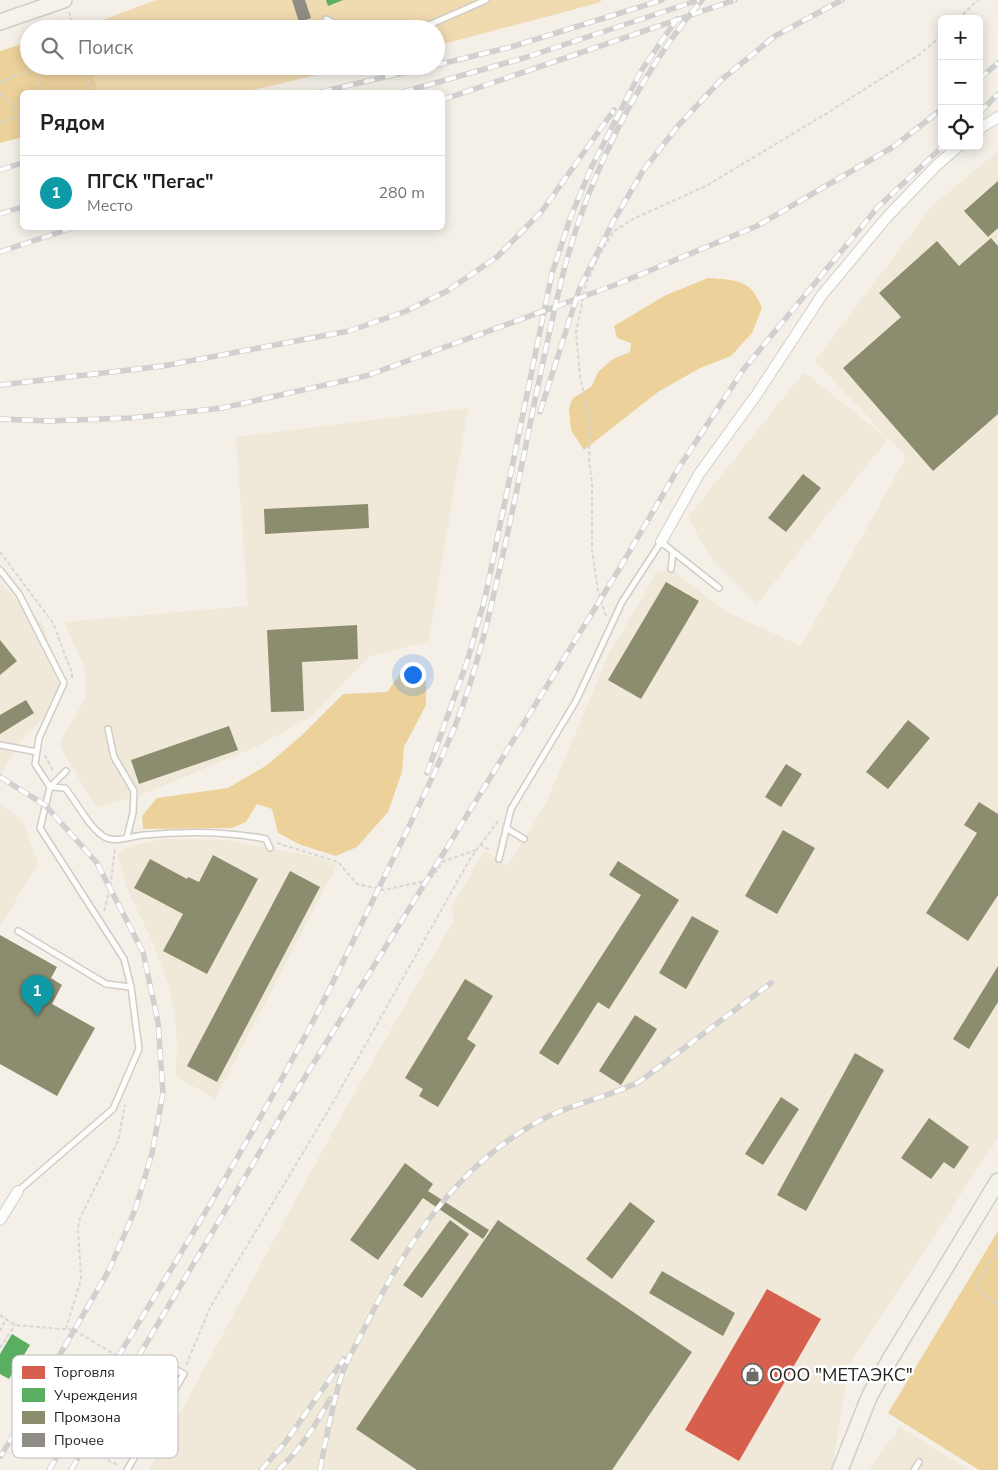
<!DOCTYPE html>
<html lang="ru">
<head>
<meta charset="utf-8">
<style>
  :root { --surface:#fff; --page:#f2f2f2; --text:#202124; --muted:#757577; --line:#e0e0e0; --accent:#6e6b65 }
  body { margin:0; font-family:"Nunito Sans",sans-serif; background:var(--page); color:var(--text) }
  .controls { position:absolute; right:15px; top:15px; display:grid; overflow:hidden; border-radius:8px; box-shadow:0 2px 12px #0003 }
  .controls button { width:45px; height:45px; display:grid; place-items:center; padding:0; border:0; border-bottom:1px solid var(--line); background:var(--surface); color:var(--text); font:25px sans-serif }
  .you { position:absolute; left:412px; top:674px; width:18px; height:18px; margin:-12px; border:4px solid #fff; border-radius:50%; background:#1a73e8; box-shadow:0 0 0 8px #1a73e833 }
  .badge { display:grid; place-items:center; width:32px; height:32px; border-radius:50%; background:var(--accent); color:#fff; font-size:16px; font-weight:700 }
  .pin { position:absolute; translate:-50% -41px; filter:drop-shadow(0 1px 2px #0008) }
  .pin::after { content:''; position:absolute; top:26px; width:18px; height:15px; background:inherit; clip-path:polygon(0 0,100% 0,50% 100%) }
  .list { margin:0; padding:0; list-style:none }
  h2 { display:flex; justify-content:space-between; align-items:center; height:65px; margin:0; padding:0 20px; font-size:21px }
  h2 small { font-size:16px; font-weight:400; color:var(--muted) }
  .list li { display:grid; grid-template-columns:32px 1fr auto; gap:15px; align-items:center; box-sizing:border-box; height:75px; padding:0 20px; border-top:1px solid var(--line) }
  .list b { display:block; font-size:19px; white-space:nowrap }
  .list p { margin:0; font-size:16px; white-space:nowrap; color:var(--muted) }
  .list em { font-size:16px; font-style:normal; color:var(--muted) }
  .icon { flex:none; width:28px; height:28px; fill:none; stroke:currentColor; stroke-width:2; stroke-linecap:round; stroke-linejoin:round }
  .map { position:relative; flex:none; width:998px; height:1470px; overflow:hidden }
  .search { position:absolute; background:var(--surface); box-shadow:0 2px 12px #0003; left:20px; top:20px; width:425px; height:55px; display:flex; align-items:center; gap:12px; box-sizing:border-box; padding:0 18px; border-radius:28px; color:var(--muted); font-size:19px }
  .panel { position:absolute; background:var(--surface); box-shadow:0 2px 12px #0003; left:20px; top:90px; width:425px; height:140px; border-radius:8px }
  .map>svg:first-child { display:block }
  .built { fill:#f0e8d8 }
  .green { fill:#f0dab0 }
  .forest { fill:#ecd19b }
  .shops { fill:#d6604d }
  .public { fill:#5aae61 }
  .industry { fill:#8c8c6e }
  .building { fill:#908d87 }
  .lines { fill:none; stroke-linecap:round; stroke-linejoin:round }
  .lane-casing { stroke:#d1cdc6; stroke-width:8 }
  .street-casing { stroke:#d1cdc6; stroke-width:12 }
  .secondary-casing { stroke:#d1cdc6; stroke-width:18 }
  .path { stroke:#d8d6d4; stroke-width:2; stroke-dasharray:4 2.5; stroke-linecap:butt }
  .lane { stroke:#fdfdfc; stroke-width:5 }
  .street { stroke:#fdfdfc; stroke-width:10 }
  .secondary { stroke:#f4f2eb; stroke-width:15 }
  .rail-casing { stroke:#d1d0ce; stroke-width:5.5 }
  .rail { stroke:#fff; stroke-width:4; stroke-dasharray:11; stroke-linecap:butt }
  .labels { text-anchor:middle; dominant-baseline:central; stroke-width:5; stroke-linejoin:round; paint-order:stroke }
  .poi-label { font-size:18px; fill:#26231e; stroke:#fff; text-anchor:start }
  .key { fill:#fff; stroke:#bebdbc; stroke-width:1 }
  .key-label { font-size:14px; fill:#26231e }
</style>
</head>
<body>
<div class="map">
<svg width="998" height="1470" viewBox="0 0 998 1470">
  <rect width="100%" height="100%" fill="#f4f0e8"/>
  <path class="built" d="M998 151V1138L849 1365 832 1470H149L343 1113 454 920 451 908 485 850 508 866 546 803 608 656 656 574 671 569 725 611 801 646 906 457 815 361 932 206Z
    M804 372 888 439 757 604 710 557 688 517Z
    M468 408 429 641 370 656 312 716 260 745 141 795 96 808 59 744 86 697 85 668 64 622 248 606 236 437Z
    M0 582 44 626 60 691 44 717 18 743 0 777Z
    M0 804 23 821 38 863 0 927Z
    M162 839 225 840 317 857 337 865 215 1099 176 1076 177 1041 174 1010 168 984 153 943 126 886 118 854 129 847Z
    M900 1427 969 1470H869Z"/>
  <path class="green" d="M156 0H602L598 3 436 46V29H79Z
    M91 66H354L246 92H98Z"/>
  <path class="forest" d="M29 42V66H91L98 92H22V137L0 143V51Z
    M708 278C736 280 751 279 762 308L752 333 731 356 700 368 658 392 584 450 571 430 569 409 572 399 592 386 598 372 613 359 630 352 631 343 617 338 614 326 666 295Z
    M400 674 426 681V705L404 747 402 772 388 812 357 847 336 856 301 845 278 833 272 809 257 804 246 822 232 828 143 829 142 816 157 798 228 788 267 765 301 736 343 694 387 692Z
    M998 1231V1470H979L888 1413Z"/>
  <path class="shops" d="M767 1289 821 1319 739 1461 685 1430Z"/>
  <path class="public" d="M326 0H343L328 6Z
    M12 1334 30 1345 9 1379 0 1374V1354Z"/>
  <path class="industry" d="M998 181V228L988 237 964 211Z
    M991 238 998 246V414L933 471 843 368 901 317 879 293 937 241 959 266Z
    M803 474 821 488 786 532 768 518Z
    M368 504 369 528 265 534 264 509Z
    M666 582 699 601 641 699 608 680Z
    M357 625 358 659 302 662 304 711 271 712 267 630Z
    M0 640 17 661 0 675Z
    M26 700 34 713 0 734V715Z
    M908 720 930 738 888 789 866 772Z
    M229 726 238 750 139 784 131 760Z
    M786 764 802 774 781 807 765 797Z
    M979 802 998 814V895L968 941 926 913 977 833 964 825Z
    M783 830 815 848 777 914 745 896Z
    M213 855 258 879 207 974 163 951 183 914 134 888 150 859 187 879 188 877 199 882Z
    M618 861 679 900 609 1009 598 1002 558 1065 539 1053 641 895 609 875Z
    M290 871 320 887 217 1082 187 1066Z
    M692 916 719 931 686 989 659 973Z
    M0 935 57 967 51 978 62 985 52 1004 95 1028 57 1096 0 1064Z
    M998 966V1002L969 1049 953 1039Z
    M465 979 493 996 467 1039 476 1045 438 1107 419 1096 423 1089 405 1078Z
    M635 1015 657 1029 621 1085 599 1071Z
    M855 1053 884 1070 806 1211 777 1195Z
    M781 1097 799 1109 763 1165 745 1154Z
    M929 1118 969 1147 954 1169 944 1162 931 1179 901 1158Z
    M405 1163 433 1184 428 1191 489 1230 483 1239 423 1198 378 1260 350 1240Z
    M630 1202 655 1221 612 1279 586 1259Z
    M450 1220 469 1234 422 1298 403 1285Z
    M498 1220 692 1352 612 1470H417L356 1429Z
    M662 1271 735 1313 723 1336 649 1293Z"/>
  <path class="building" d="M292 0H305L311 18 299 22Z"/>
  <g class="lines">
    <defs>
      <path id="lane" d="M326 19 347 29
        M420 29 486 0
        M671 569 673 552
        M0 570 19 594 64 683 39 738 35 764 50 787 40 828 124 959 131 987 139 1049 113 1109 18 1191
        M108 729 114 757 134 791 133 813 127 837
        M0 745 37 752
        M50 787 65 788C77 802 88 826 103 836 114 844 131 836 144 835 185 831 226 831 266 839L270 848
        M50 787 66 771
        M506 828 524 839
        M499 859 511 809 576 701 622 602 661 542 719 588
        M18 931 106 984 131 987
        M127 1470 184 1374 175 1369
        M914 1470 919 1462"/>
      <path id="street" d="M979 129 998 117
        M661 542 699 474 757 394 822 295 887 217 936 166 959 146
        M0 1220 18 1191"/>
      <path id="secondary" d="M0 22 64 0
        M840 1470 870 1395 889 1361 998 1181"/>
    </defs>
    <use href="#lane" class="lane-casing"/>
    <use href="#street" class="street-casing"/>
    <use href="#secondary" class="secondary-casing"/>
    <path class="path" d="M69 12 74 29
      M958 19 978 0
      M85 66 92 92
      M38 68 39 92
      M0 82 44 66
      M0 93 22 116
      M0 123 22 116
      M0 552 53 623 72 673V678
      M606 616 598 591 592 549V483L589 461 590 421 580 376 576 332 586 284 600 254 613 232 633 219 706 186 824 115 920 54 942 35
      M45 755 53 771
      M277 843 338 862 357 884 384 890 425 881 433 876 444 861 476 850
      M480 844 491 851
      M104 911 110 889 115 847
      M998 1249 976 1286 998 1306
      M0 1315 15 1325 74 1330 129 1363 117 1382 136 1394 100 1456 119 1466
      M66 1329 81 1279 78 1228 80 1218 118 1141 125 1105
      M0 1331 6 1319
      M0 1348 15 1325
      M186 1365 211 1306 331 1106 470 859 498 821"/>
    <use href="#lane" class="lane"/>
    <use href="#street" class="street"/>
    <use href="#secondary" class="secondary"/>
    <defs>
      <path id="rail" d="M436 65 511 47 662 0
        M979 79 998 63
        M321 92 431 66
        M403 92 524 58 699 0
        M442 100 735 0
        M979 113 998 94
        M0 170 22 163
        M0 214 22 207
        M0 252 72 228
        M0 385 163 366 349 331 404 312 447 291 497 257 542 211 614 110
        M540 412 580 287 614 220 643 171 677 127 720 81 775 36 842 0
        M0 419 48 421 131 418 222 408 366 376 620 283 757 226 893 147 942 109
        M427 773 467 662 485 598 552 273 571 216 592 166 641 71 677 19
        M0 777 45 805 97 863 143 952 158 1022 163 1093 152 1153 135 1210 109 1270 1 1456
        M49 1470C133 1331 221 1192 298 1049 326 999 350 947 375 896 402 840 431 784 455 726 477 671 490 612 503 554 524 461 540 366 563 274 587 179 638 75 702 0
        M71 1470 289 1103 618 571 678 469 743 370 878 207 943 146
        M261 1470 284 1444 344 1359
        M278 1470C301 1449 315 1426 330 1399
        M320 1470C326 1438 332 1406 342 1374 348 1357 359 1340 367 1323 407 1242 456 1168 537 1122 569 1104 606 1098 639 1082L771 983"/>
    </defs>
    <use href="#rail" class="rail-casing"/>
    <use href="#rail" class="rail"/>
  </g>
  <defs>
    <symbol id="shop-ring" viewBox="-11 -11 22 22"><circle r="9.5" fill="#fff" stroke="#6e6b65" stroke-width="1.5"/><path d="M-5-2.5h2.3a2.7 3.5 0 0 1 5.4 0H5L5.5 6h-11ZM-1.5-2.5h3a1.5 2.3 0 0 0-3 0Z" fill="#6e6b65"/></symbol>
  </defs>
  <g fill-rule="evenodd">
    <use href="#shop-ring" x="740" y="1362" width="25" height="25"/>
  </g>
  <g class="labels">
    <g class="poi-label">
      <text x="769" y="1375">ООО "МЕТАЭКС"</text>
    </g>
  </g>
  <rect x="12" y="1355" width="166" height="103" rx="8" class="key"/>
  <rect x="22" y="1366" width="23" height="13" fill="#d6604d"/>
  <rect x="22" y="1388" width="23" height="14" fill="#5aae61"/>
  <rect x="22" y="1411" width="23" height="13" fill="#8c8c6e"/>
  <rect x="22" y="1433" width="23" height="14" fill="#908d87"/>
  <g class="key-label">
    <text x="54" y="1377">Торговля</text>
    <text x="54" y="1400">Учреждения</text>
    <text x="54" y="1422">Промзона</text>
    <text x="54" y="1445">Прочее</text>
  </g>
</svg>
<div class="controls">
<button>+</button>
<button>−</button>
<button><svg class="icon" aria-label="locate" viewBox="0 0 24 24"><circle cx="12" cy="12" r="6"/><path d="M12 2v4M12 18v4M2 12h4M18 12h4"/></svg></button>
</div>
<div class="you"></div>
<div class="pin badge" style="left:37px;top:1016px;background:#0f9aa8">1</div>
<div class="search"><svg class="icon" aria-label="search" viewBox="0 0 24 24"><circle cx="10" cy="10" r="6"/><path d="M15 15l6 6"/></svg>Поиск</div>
<section class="panel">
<h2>Рядом<small></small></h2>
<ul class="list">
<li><span class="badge" style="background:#0f9aa8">1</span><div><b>ПГСК &quot;Пегас&quot;</b><p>Место</p></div><em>280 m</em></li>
</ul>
</section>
</div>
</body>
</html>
